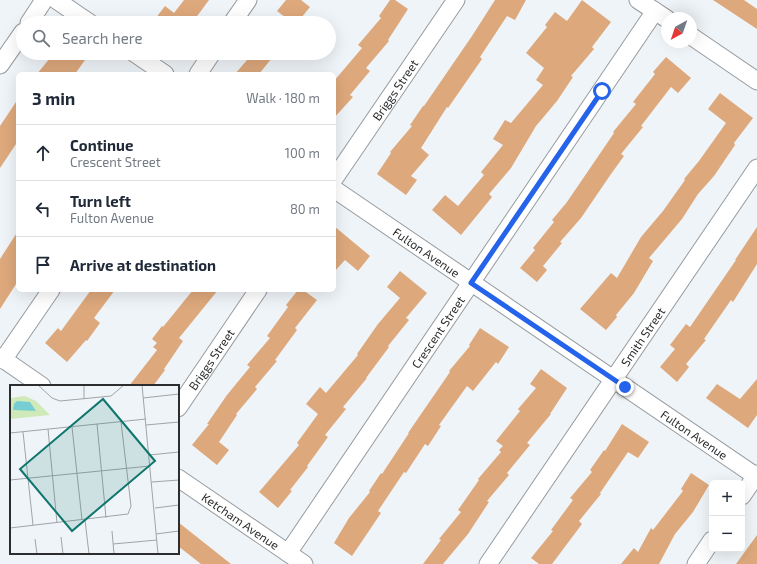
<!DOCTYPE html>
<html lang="en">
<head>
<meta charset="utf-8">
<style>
  :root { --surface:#fff; --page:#f6f6f7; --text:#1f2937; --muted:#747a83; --line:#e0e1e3 }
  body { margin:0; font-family:"Exo 2",sans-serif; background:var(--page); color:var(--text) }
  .controls { position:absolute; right:12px; bottom:12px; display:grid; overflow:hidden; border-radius:6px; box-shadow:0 4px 16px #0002 }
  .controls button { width:36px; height:36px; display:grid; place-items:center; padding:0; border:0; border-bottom:1px solid var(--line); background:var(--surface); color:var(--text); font:20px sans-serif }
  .compass { position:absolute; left:661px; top:12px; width:36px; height:36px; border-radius:50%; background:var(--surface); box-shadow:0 4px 16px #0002; rotate:220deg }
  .stop { position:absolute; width:12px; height:12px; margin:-9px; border:3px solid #2563eb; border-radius:50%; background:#fff }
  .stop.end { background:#2563eb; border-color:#fff; box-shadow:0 1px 4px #0008 }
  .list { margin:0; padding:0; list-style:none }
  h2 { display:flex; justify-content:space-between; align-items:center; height:52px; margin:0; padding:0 16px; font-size:17px }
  h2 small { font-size:13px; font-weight:400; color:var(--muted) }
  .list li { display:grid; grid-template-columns:26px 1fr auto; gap:12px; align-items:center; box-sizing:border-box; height:56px; padding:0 16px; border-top:1px solid var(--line) }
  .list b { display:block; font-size:15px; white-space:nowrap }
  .list p { margin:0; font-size:13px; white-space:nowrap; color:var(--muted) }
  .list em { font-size:13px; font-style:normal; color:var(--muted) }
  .icon { flex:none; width:22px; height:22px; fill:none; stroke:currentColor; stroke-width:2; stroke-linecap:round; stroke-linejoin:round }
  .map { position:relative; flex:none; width:757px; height:564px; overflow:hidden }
  .search { position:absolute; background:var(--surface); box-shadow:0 4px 16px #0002; left:16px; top:16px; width:320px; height:44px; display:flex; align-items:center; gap:10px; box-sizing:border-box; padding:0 14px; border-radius:22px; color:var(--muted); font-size:15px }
  .panel { position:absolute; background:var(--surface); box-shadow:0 4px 16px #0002; left:16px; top:72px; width:320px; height:220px; border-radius:6px }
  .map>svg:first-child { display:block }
  .building { fill:#dda87c }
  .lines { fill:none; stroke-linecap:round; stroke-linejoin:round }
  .minor-casing { stroke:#969b9f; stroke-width:19 }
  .minor { stroke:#fff; stroke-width:17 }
  .route { stroke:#2563eb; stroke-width:5 }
  .labels { text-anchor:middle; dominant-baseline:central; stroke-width:3.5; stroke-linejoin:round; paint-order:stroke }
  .street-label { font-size:12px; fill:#2b2d2e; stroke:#eff4f8 }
  .inset-road { fill:none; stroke:#a1a4a7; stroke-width:1 }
  .view { fill:#0f766e; fill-opacity:0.15; stroke:#0f766e; stroke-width:2 }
  .inset-edge { fill:none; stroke:#2b2d2e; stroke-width:2 }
</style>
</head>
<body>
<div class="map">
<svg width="757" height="564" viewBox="0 0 757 564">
  <rect width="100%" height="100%" fill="#eff4f8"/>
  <path class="building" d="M184 0H209L192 23H152L165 6 174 13Z
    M286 0H301L310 7 297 23H293L277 11Z
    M390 0H395L408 9 388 40 389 41 366 68 370 71 350 95 353 97 334 118V81L362 48 358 45 381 18 379 16Z
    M495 0H526L515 20 507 16 480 57 482 59 448 108 447 107 421 148 429 155 411 176 417 180 406 195 377 174 391 153 390 152 412 126 410 125 423 106H424L472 36Z
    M582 0 611 22 592 47 594 49 571 76 573 77 557 101 536 126 511 168 489 194 492 197 461 235 432 210 445 195 458 206 484 175 481 172 503 145 493 139 505 120 511 123 543 85 536 80 544 68 526 53 547 27 545 25 555 12 567 21Z
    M713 0H744L757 9V29Z
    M54 53H76L85 60 75 74H37Z
    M253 53H276L259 74H235Z
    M666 57 691 78 678 93 671 87 641 126 643 127 621 154 624 156 611 174 581 218 560 242 562 243 543 266 547 270 537 282 520 268 535 250 533 248 554 222 552 220 567 202 614 133 613 132 636 104 633 102 655 74 653 72Z
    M720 93 753 118 734 143 735 145 714 176 698 194 682 219 649 258 653 261 634 293 616 315 617 317 606 330 580 309 611 273 617 278 641 237 663 211 685 180 684 179 699 161 726 123 708 109Z
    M18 99V141L0 168V126Z
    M334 226 370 256 358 271 345 260 334 272Z
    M757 227V264L733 302 731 300 704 339 706 340 686 364 689 367 677 382 660 367 675 349 670 345 686 324 690 327 736 260H735Z
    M18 231V281L0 309V259Z
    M400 271 427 293 406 318 409 320 388 346 389 347 366 378H367L343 407 346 409 325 435 328 437 307 466 308 467 290 490 292 491 278 508 259 492 299 445 297 443 318 414 306 404 320 387 326 393 358 355 357 354 378 324 400 298 387 287Z
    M91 290H115L94 318 100 323 87 341 86 340 67 362 45 343 58 328 61 331Z
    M193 290H218L179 338 183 341 164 369 165 370 153 386H129L157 350 153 347 157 343 152 339 162 326 163 327Z
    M298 290H303L317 300 295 328 297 330 275 360 277 361 255 387 257 389 236 414 237 415 219 442 229 450 217 465 192 445 209 424H207L227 395 250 367 247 365 270 338 267 336 288 307 286 305Z
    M480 328 509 347 498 364 496 362 473 391 467 386 439 425 441 426 428 446 425 444 406 473 404 472 378 511 381 513 352 556 334 543 349 518 370 492 369 491 381 473 382 474 409 433H408L450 372 449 371 470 346 469 345Z
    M541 369 567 388 550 414H551L527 443 530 445 507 473 509 475 487 501 489 502 468 534 443 564H423L441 540 439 539 461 512 458 510 479 480 478 479 501 452 499 450 503 446 496 441 520 411 518 409 536 388 530 384Z
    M757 379V415L748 428 706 398 717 384 740 399Z
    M622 424 649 442 638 458 628 452 600 493 601 494 579 521 582 524 552 564H539L531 558 553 531 551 530 573 500 570 498 592 472 590 470 604 450 605 451Z
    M691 473 709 485 693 512 675 534 659 564H621L634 548 638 552 651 528 653 530 683 491 681 489Z
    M178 522 231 564H201L178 546Z
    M757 535V564H736Z"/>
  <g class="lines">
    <defs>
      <g id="minor">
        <path d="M56 0 90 23"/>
        <path d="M638 0 667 19"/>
        <path d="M29 23 44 0"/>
        <path d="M232 23 248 0"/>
        <path d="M691 36 757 81"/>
        <path d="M134 53 165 74"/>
        <path d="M0 65 23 32"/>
        <path d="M198 74 212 53"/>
        <path id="s1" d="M334 179 456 0"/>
        <path id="s2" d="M334 189 757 477"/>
        <path d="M0 357 42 386"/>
        <path d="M3 360 51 290"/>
        <path id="s3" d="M178 408 258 290"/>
        <path id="s4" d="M178 478 304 564"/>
        <path d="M742 496 757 474"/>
        <path id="s5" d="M288 553 655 11"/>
        <path id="s6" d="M488 564 757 168"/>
        <path d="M696 564 712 540"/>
      </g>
    </defs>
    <use href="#minor" class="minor-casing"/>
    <use href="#minor" class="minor"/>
  </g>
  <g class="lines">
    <path class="route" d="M602 91 471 283 625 387"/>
  </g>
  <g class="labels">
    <g class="street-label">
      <text stroke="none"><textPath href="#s1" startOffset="108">Briggs Street</textPath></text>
      <text stroke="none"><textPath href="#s2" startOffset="112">Fulton Avenue</textPath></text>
      <text stroke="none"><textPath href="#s5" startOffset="267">Crescent Street</textPath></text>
      <text stroke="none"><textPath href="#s6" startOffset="275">Smith Street</textPath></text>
      <text stroke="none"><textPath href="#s3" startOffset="59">Briggs Street</textPath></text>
      <text stroke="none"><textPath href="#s2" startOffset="436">Fulton Avenue</textPath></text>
      <text stroke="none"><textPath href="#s4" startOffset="76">Ketcham Avenue</textPath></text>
    </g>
  </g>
  <g transform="translate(10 385)">
    <rect width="169" height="169" fill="#eff4f8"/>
    <path d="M15 11 26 16 40 30 0 34V13Z" fill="#d0e9b8"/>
    <path d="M7 16 20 17 26 26 3 25 4 19Z" fill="#76ced2"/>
    <path class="inset-road" d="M28 0 42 13 50 16 101 11 114 0M74 0V14M132 0 148 169M133 13 169 9M87 39 96 133M136 40 169 37M62 42 72 135M38 44 47 138M13 47 23 140M0 48 136 34M139 70 169 67M0 95 140 81M142 97 169 95M145 123 169 120M75 135 79 169M0 143 118 129 121 121 111 37M102 146 104 169M146 149 169 146M51 152 53 169M25 154 27 169M103 159 147 155"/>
    <path class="view" d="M93 14 145 76 62 146 10 84Z"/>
    <rect width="169" height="169" class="inset-edge"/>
  </g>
</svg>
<div class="controls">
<button>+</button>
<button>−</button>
</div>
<svg class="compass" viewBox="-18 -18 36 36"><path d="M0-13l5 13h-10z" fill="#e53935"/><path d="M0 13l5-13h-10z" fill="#747a83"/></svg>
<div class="stop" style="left:602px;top:91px"></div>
<div class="stop end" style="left:625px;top:387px"></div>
<div class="search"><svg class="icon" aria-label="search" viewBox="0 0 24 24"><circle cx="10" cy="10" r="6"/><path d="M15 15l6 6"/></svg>Search here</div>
<section class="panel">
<h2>3 min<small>Walk · 180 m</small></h2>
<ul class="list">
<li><svg class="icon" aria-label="ahead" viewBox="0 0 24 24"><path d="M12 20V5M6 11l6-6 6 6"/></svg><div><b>Continue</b><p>Crescent Street</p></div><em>100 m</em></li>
<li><svg class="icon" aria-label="left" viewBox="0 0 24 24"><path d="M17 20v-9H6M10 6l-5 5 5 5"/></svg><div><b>Turn left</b><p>Fulton Avenue</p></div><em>80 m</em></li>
<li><svg class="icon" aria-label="arrive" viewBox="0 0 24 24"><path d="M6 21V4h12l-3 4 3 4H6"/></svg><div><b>Arrive at destination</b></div></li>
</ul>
</section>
</div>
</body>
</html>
